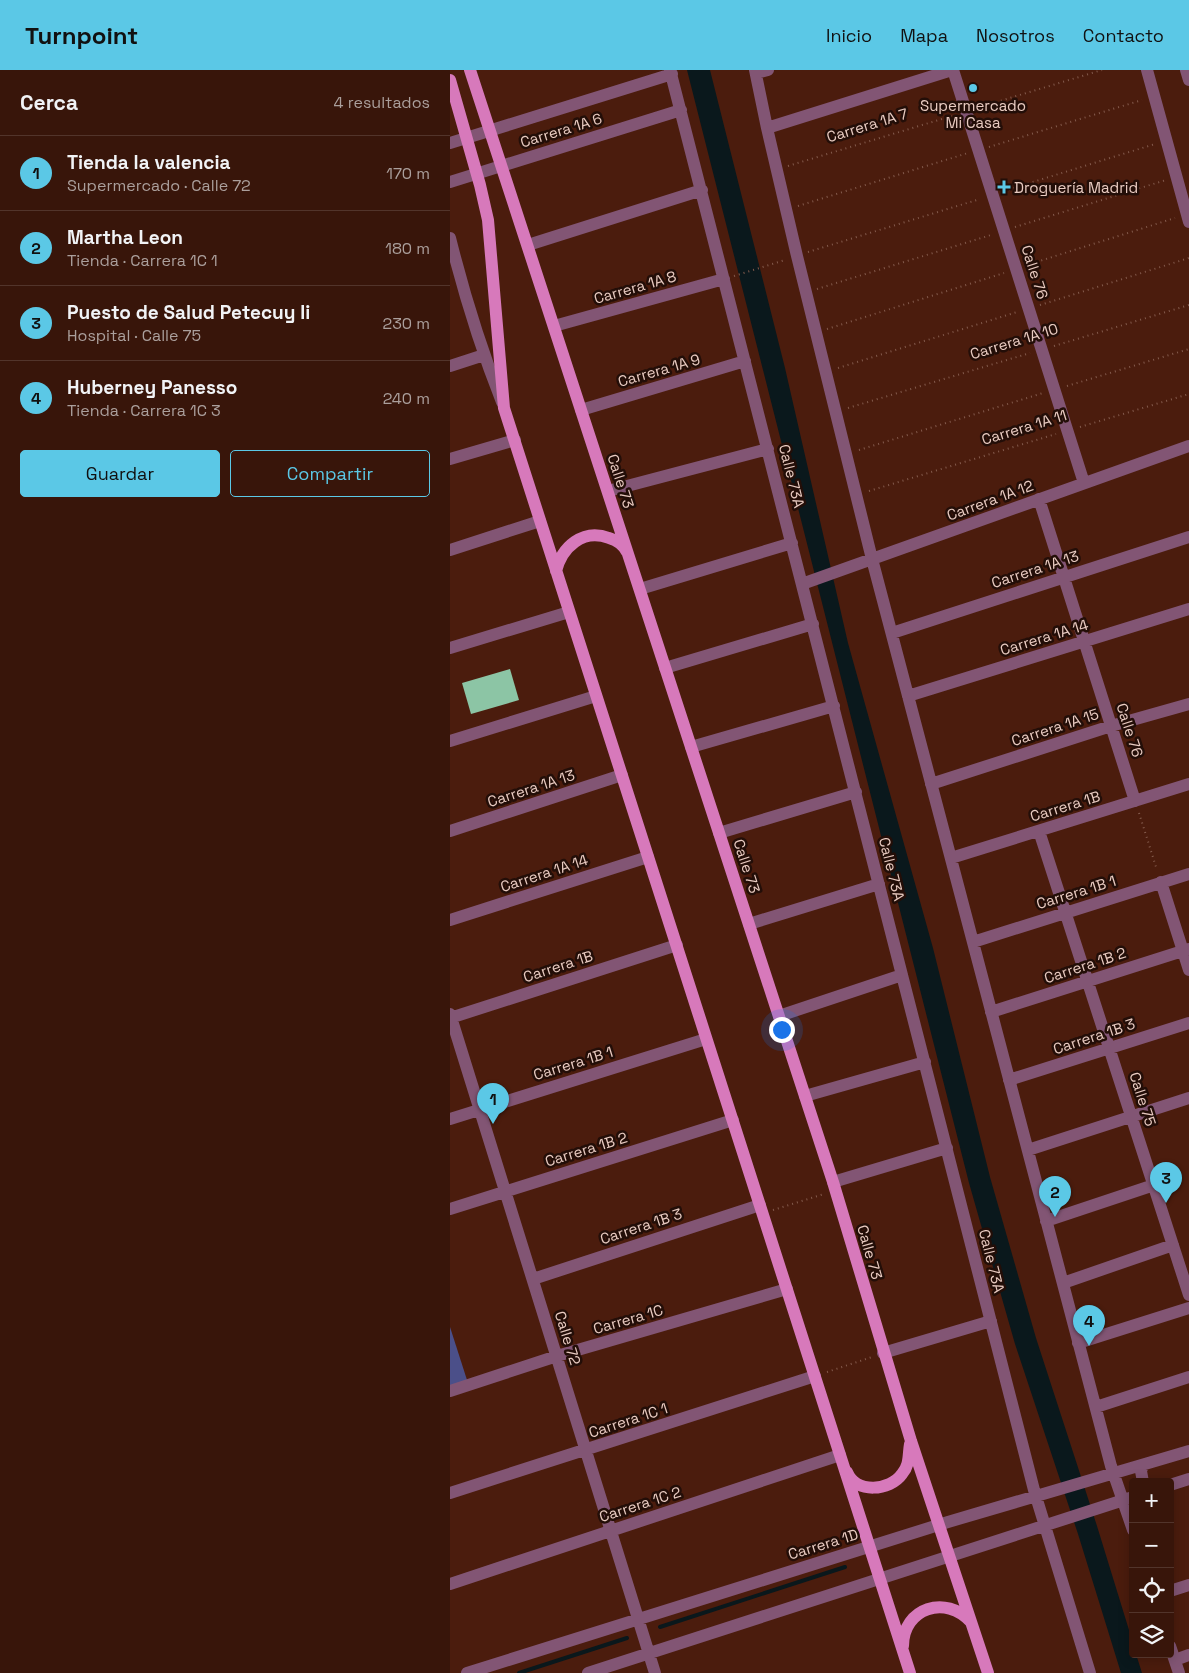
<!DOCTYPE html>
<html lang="es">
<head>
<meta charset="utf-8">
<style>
  :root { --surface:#38150a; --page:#432218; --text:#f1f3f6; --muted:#ab9f9c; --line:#52342b; --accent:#5bc8e6 }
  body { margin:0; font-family:"Space Grotesk",sans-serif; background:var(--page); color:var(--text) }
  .controls { position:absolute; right:15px; bottom:15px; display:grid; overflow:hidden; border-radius:5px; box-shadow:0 2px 12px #0003 }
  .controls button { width:45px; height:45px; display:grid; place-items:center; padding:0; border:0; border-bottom:1px solid var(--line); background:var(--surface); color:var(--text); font:25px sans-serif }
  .you { position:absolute; left:331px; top:959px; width:18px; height:18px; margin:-12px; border:4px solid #fff; border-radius:50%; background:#1a73e8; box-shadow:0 0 0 8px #1a73e833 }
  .badge { display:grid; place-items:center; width:32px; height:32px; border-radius:50%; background:var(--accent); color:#111; font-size:16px; font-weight:700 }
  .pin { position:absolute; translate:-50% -41px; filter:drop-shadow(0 1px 2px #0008) }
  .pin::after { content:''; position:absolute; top:26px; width:18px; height:15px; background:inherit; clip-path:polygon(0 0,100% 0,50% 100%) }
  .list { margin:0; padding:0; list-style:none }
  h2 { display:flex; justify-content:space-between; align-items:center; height:65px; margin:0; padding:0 20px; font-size:21px }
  h2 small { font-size:16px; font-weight:400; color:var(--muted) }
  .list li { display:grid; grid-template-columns:32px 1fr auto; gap:15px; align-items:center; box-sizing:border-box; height:75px; padding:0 20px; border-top:1px solid var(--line) }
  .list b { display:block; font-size:19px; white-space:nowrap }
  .list p { margin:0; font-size:16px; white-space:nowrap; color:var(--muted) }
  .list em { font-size:16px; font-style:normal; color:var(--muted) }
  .actions { display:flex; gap:10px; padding:15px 20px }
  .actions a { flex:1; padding:11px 0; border:1px solid var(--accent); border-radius:5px; text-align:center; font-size:18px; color:var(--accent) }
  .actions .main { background:var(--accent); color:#111 }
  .icon { flex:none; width:28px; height:28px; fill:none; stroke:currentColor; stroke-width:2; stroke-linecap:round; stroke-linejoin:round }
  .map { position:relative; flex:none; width:739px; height:1603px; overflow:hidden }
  header { display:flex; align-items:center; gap:30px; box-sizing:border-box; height:70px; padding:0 25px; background:var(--accent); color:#111 }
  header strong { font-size:24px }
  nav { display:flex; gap:28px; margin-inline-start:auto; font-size:18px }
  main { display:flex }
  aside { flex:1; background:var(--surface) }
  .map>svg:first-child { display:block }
  .green { fill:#4b4f89 }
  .water { fill:#0a181c }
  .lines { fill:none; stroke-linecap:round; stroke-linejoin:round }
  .stream { stroke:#0a181c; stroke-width:4 }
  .building { fill:#8cc5a5 }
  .path { stroke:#845b4d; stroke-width:2; stroke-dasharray:1 4; stroke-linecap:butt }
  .minor { stroke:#825574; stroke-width:12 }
  .major { stroke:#d779bb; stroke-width:12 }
  .poi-dot { fill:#5bc8e6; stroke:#230e08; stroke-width:2 }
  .labels { text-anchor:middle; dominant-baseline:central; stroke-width:5; stroke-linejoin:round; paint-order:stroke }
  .poi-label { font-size:15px; fill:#e9cbc1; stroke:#230e08 }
  .street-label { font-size:15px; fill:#e9cbc1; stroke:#230e08 }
</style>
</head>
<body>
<header>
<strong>Turnpoint</strong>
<nav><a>Inicio</a><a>Mapa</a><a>Nosotros</a><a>Contacto</a></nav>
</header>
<main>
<aside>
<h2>Cerca<small>4 resultados</small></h2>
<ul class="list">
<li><span class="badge">1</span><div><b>Tienda la valencia</b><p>Supermercado · Calle 72</p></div><em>170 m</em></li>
<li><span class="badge">2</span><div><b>Martha Leon</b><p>Tienda · Carrera 1C 1</p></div><em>180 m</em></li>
<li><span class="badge">3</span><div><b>Puesto de Salud Petecuy Ii</b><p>Hospital · Calle 75</p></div><em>230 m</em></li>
<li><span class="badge">4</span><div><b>Huberney Panesso</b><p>Tienda · Carrera 1C 3</p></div><em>240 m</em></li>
</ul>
<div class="actions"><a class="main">Guardar</a><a>Compartir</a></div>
</aside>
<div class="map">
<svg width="739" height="1603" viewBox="0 0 739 1603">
  <rect width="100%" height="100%" fill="#4b1c0d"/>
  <path class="green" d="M0 1257 17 1310 0 1316Z"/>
  <path class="water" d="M237 0H260L335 298 398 573 483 878 540 1107 586 1268 647 1456 683 1573V1584H686L692 1603H671L628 1464 565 1274 519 1113Z"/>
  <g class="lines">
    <path class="stream" d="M210 1557 395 1497
      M69 1603 177 1568"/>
  </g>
  <path class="building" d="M60 599 69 630 21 644 12 613Z"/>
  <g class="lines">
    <path class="path" d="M527 38 652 0
      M539 77 692 30
      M338 96 505 45
      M554 121 705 74
      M348 136 518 83
      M565 157 716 110
      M358 182 530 129
      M577 195 725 148
      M284 206 335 190
      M367 219 541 165
      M590 235 739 188
      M377 259 554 203
      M604 276 739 235
      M388 298 567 242
      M617 316 739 279
      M398 338 580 283
      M630 357 739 324
      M409 380 593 323
      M419 421 606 364
      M689 743 707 800
      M323 1140 374 1124
      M377 1302 422 1287"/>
    <path class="minor" d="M220 0 584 1420 640 1603
      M305 0 317 58 347 186 422 489 661 1396 683 1460
      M503 0 634 413
      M697 0 739 152
      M736 0 739 10
      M306 3 318 0
      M317 58 502 0
      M0 73 222 4
      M0 112 231 40
      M0 168C14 224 31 279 52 332
      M78 175 252 120
      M104 256 274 209
      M0 296 34 285
      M131 340 295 291
      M0 389 65 370
      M158 421 318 379
      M589 429 685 731
      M0 480 90 451
      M352 514 739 376
      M190 519 342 473
      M442 563 739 467
      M0 578 119 542
      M215 598 363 554
      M458 626 739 539
      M0 671 146 626
      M241 677 384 636
      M481 714 661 656 739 634
      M0 761 172 705
      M589 761 739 1225
      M269 763 406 722
      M501 788 739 714
      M711 812 739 900
      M0 850 198 787
      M299 854 429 814
      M523 872 739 804
      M541 942 739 879
      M0 944 205 1603
      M329 946 452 905
      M0 948 227 875
      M559 1010 739 953
      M355 1026 475 992
      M0 1049 256 969
      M578 1080 739 1028
      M383 1112 497 1078
      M0 1139 283 1050
      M596 1151 704 1115
      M83 1209 310 1135
      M613 1213 723 1175
      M628 1273 739 1238
      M433 1283 541 1251
      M0 1321 107 1286 337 1219
      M646 1337 739 1307
      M693 1395 691 1401 693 1412
      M720 1415 739 1409
      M0 1423 365 1306
      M0 1514 390 1385
      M720 1521 739 1515
      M720 1576 729 1603
      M725 1590 739 1585
      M17 1603 498 1452 739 1381
      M138 1603 683 1427"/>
    <path class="major" d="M20 0 383 1112 461 1371 538 1603
      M0 10 30 115 38 150 54 338 460 1603
      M106 501C112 477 133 458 159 468 166 470 173 474 177 482
      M397 1402C406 1424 440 1421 452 1404 460 1395 458 1385 460 1374
      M453 1576C453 1538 496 1524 521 1552"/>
  </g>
  <g class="poi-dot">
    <circle cx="523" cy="18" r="5"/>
    <path d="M551.5 109.5h5v5h5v5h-5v5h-5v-5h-5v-5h5z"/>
  </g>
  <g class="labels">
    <g class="poi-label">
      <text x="523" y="35">Supermercado<tspan x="523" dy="17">Mi Casa</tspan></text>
      <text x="564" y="117" text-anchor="start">Droguería Madrid</text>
    </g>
    <g class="street-label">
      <text transform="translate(417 55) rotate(-17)">Carrera 1A 7</text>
      <text transform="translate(111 60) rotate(-17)">Carrera 1A 6</text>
      <text transform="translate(585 202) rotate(72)">Calle 76</text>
      <text transform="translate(185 217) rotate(-16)">Carrera 1A 8</text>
      <text transform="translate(564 271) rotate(-17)">Carrera 1A 10</text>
      <text transform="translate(209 300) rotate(-16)">Carrera 1A 9</text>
      <text transform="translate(574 357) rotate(-17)">Carrera 1A 11</text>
      <text transform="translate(342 406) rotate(76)">Calle 73A</text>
      <text transform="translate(171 411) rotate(72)">Calle 73</text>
      <text transform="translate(540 430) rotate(-20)">Carrera 1A 12</text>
      <text transform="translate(585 499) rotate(-18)">Carrera 1A 13</text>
      <text transform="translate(594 567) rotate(-17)">Carrera 1A 14</text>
      <text transform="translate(605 657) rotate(-18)">Carrera 1A 15</text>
      <text transform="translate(680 660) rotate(72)">Calle 76</text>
      <text transform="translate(81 718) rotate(-18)">Carrera 1A 13</text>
      <text transform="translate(615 736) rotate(-17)">Carrera 1B</text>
      <text transform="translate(297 796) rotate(72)">Calle 73</text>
      <text transform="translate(442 799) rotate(76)">Calle 73A</text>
      <text transform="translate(94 803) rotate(-18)">Carrera 1A 14</text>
      <text transform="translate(626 822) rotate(-17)">Carrera 1B 1</text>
      <text transform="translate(635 895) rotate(-18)">Carrera 1B 2</text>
      <text transform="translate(108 896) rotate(-18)">Carrera 1B</text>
      <text transform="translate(644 966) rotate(-18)">Carrera 1B 3</text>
      <text transform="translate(123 993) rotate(-17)">Carrera 1B 1</text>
      <text transform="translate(693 1029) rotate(72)">Calle 75</text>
      <text transform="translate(136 1079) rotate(-17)">Carrera 1B 2</text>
      <text transform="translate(191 1156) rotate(-18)">Carrera 1B 3</text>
      <text transform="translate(420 1182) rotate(74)">Calle 73</text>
      <text transform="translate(542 1191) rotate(76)">Calle 73A</text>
      <text transform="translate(178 1249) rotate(-16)">Carrera 1C</text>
      <text transform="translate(118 1268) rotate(73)">Calle 72</text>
      <text transform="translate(178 1350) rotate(-18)">Carrera 1C 1</text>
      <text transform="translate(190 1434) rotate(-18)">Carrera 1C 2</text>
      <text transform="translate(373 1474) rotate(-17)">Carrera 1D</text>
    </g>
  </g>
</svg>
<div class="controls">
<button>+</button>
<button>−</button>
<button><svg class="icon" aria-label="locate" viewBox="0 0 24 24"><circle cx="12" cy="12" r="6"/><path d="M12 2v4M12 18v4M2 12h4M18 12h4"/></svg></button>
<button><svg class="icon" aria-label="layers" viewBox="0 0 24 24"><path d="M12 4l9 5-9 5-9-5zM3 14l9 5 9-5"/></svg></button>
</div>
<div class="you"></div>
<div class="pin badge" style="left:43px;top:1054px">1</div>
<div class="pin badge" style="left:605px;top:1147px">2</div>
<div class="pin badge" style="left:716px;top:1133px">3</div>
<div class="pin badge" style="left:639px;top:1276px">4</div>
</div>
</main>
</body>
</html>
